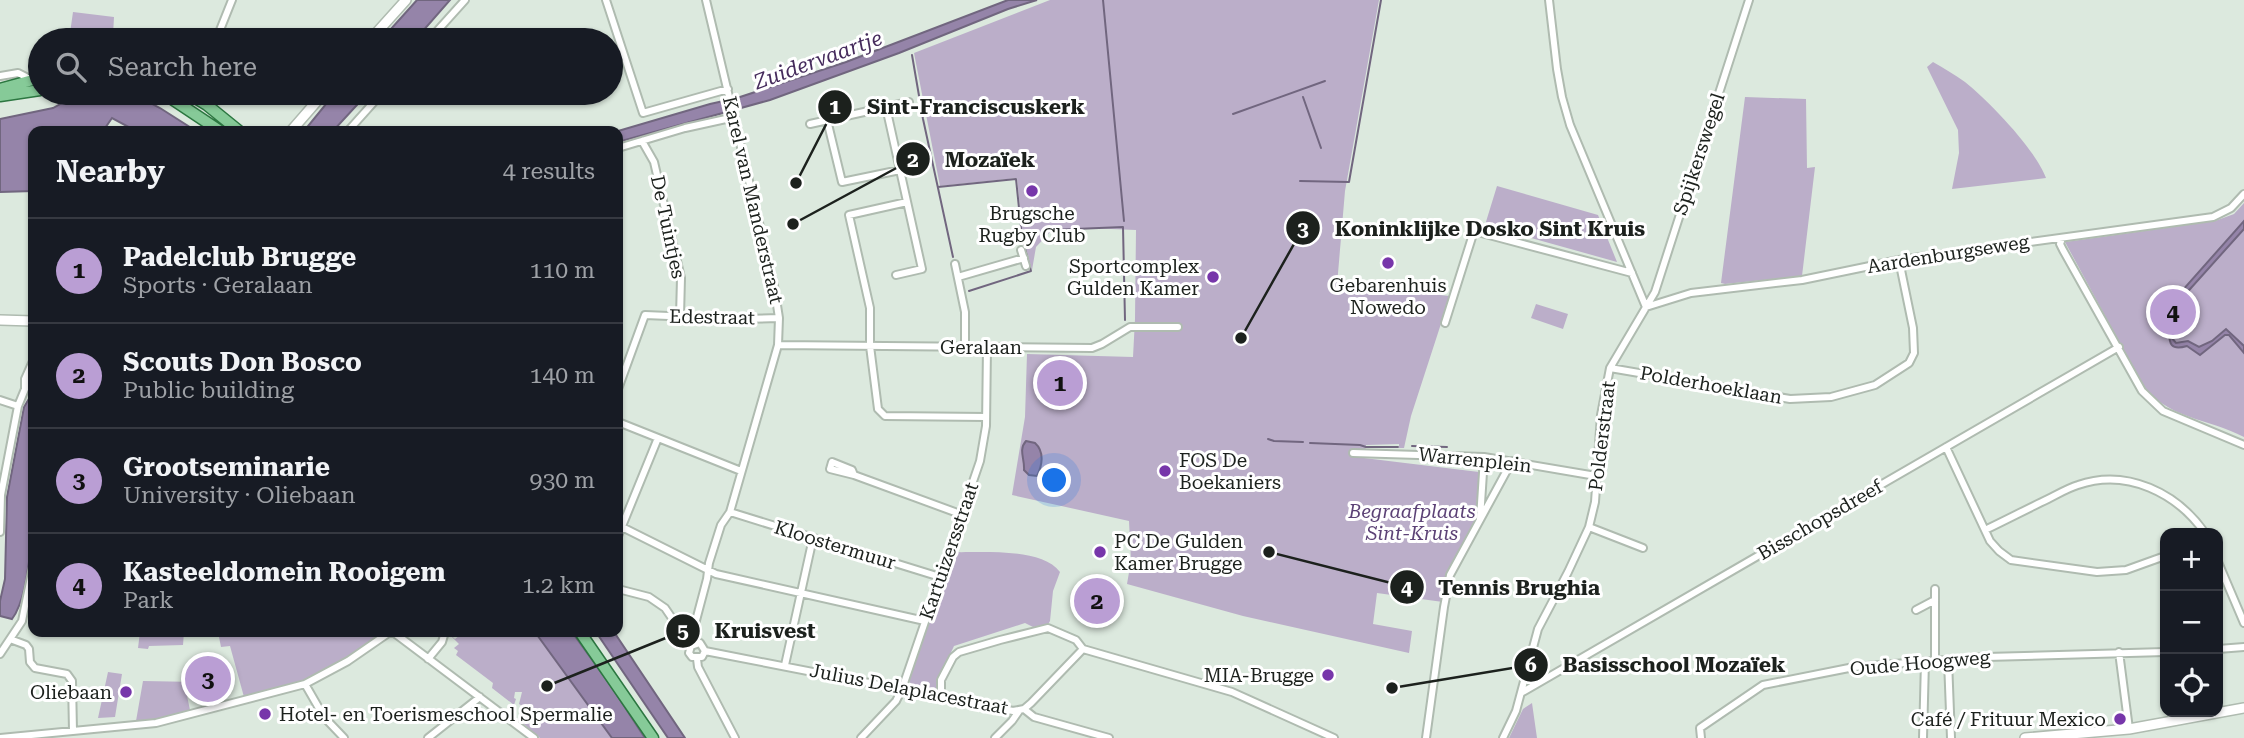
<!DOCTYPE html>
<html lang="en">
<head>
<meta charset="utf-8">
<style>
  :root { --surface:#171b24; --page:#20242c; --text:#f1f3f6; --muted:#9ea1a6; --line:#363941; --accent:#ba9ed4 }
  body { margin:0; font-family:"Roboto Serif",serif; background:var(--page); color:var(--text) }
  .controls { position:absolute; right:21px; bottom:21px; display:grid; overflow:hidden; border-radius:14px; box-shadow:0 2px 5px #0004 }
  .controls button { width:63px; height:63px; display:grid; place-items:center; padding:0; border:0; border-bottom:2px solid var(--line); background:var(--surface); color:var(--text); font:35px sans-serif }
  .you { position:absolute; left:1055px; top:481px; width:24px; height:24px; margin:-18px; border:5px solid #fff; border-radius:50%; background:#1a73e8; box-shadow:0 0 0 10px #1a73e833 }
  .badge { display:grid; place-items:center; width:46px; height:46px; border-radius:50%; background:var(--accent); color:#111; font-size:23px; font-weight:700 }
  .pin { position:absolute; translate:-50% -50%; border:4px solid #fff; box-shadow:0 2px 7px #0006 }
  .list { margin:0; padding:0; list-style:none }
  h2 { display:flex; justify-content:space-between; align-items:center; height:91px; margin:0; padding:0 28px; font-size:30px }
  h2 small { font-size:23px; font-weight:400; color:var(--muted) }
  .list li { display:grid; grid-template-columns:46px 1fr auto; gap:21px; align-items:center; box-sizing:border-box; height:105px; padding:0 28px; border-top:2px solid var(--line) }
  .list b { display:block; font-size:26px; white-space:nowrap }
  .list p { margin:0; font-size:23px; white-space:nowrap; color:var(--muted) }
  .list em { font-size:23px; font-style:normal; color:var(--muted) }
  .icon { flex:none; width:38px; height:38px; fill:none; stroke:currentColor; stroke-width:2; stroke-linecap:round; stroke-linejoin:round }
  .map { position:relative; flex:none; width:2244px; height:738px; overflow:hidden }
  .search { position:absolute; background:var(--surface); box-shadow:0 2px 5px #0004; left:28px; top:28px; width:595px; height:77px; display:flex; align-items:center; gap:18px; box-sizing:border-box; padding:0 24px; border-radius:38px; color:var(--muted); font-size:26px }
  .panel { position:absolute; background:var(--surface); box-shadow:0 2px 5px #0004; left:28px; top:126px; width:595px; height:511px; border-radius:14px }
  .map>svg:first-child { display:block }
  .green { fill:#bbaec9 }
  .water { fill:#9584a9; stroke:#71667f; stroke-width:2 }
  .lines { fill:none; stroke-linecap:round; stroke-linejoin:round }
  .stream { stroke:#71667f; stroke-width:2 }
  .street-casing { stroke:#afbbb0; stroke-width:10 }
  .secondary-casing { stroke:#afbbb0; stroke-width:12 }
  .primary-casing { stroke:#2c7741; stroke-width:13 }
  .street { stroke:#fff; stroke-width:6 }
  .secondary { stroke:#fff; stroke-width:9 }
  .primary { stroke:#86ca98; stroke-width:10 }
  .poi-dot { fill:#7736aa; stroke:#fff; stroke-width:2.5 }
  .labels { text-anchor:middle; dominant-baseline:central; stroke-width:6; stroke-linejoin:round; paint-order:stroke }
  .street-label { font-size:19px; fill:#1c211d; stroke:#fff }
  .poi-label { font-size:19px; fill:#1c211d; stroke:#fff; text-anchor:end }
  .park-label { font-size:19px; font-style:italic; fill:#5c4276; stroke:#fff }
  .water-label { font-size:21px; font-style:italic; fill:#452b5c; stroke:#fff }
  .leader { fill:none; stroke:#1c211d; stroke-width:2.5 }
  .callout-dot { fill:#1c211d; stroke:#fff; stroke-width:2.5 }
  .mark-label { font-size:21px; text-anchor:middle; font-weight:bold; fill:#fff }
  .callout-label { font-size:21px; text-anchor:middle; font-weight:bold; fill:#1c211d; stroke:#fff; stroke-width:6; stroke-linejoin:round; paint-order:stroke }
</style>
</head>
<body>
<div class="map">
<svg width="2244" height="738" viewBox="0 0 2244 738">
  <rect width="100%" height="100%" fill="#dce9de"/>
  <path class="green" d="M1050 0H1379L1345 191 1337 285 1450 296 1411 416 1404 448H1399V444L1366 445 1364 458 1479 472 1475 523 1446 577 1443 602 1377 593 1373 624 1412 631 1409 653 1243 616 1127 584 1131 561 1129 521 1012 495 1025 417 1027 354 1133 357 1135 319 1136 230 1086 228 1051 231 1036 247 1032 270 1023 237 1017 178 940 186 914 53Z
    M73 12 114 17 113 35 136 40H69Z
    M1933 62C1944 68 1955 75 1965 82 1989 101 2036 150 2046 178L1952 189 1959 153 1958 130 1927 67Z
    M1745 97 1806 99 1807 168 1815 167 1802 276 1725 284 1721 283Z
    M1497 186 1598 215 1617 262 1485 225Z
    M2244 203V437C2208 418 2165 419 2141 382L2065 242 2215 221 2234 214Z
    M1536 304 1568 314 1563 329 1531 318Z
    M952 552C981 553 1041 547 1060 572L1053 591 1050 621 1047 626 1033 627 1025 623 954 646 938 680V690L913 686 908 680Z
    M140 632H184L183 645 149 646 148 649 138 648Z
    M218 632H381V634L348 658 306 681 244 697 230 646 221 647Z
    M447 632 455 639 464 632H535L612 738H540L518 719 529 710 519 704 522 692H515L514 698 516 699 514 705 492 688 493 683 456 655 458 651 454 648 459 644Z
    M108 672 122 674 115 717 98 718Z
    M143 681 197 682 198 690 186 691 190 710 157 719 136 721Z
    M1532 703 1537 738H1509L1523 709Z"/>
  <path class="water" d="M417 0H450L415 40H381Z
    M1008 0H1037L1008 9 899 53 770 100 618 142V131L710 104 737 98 846 62Z
    M80 93H132L160 108 196 131H136L112 118 103 131H33V191L0 192V119L53 108Z
    M335 93H368L333 131H304Z
    M2244 221V229L2164 318 2163 313 2165 310Z
    M2171 319 2175 328 2171 337 2176 343 2188 341 2199 347 2212 341 2226 329 2244 346V353L2229 335H2225L2200 355 2187 346C2163 353 2172 334 2167 322Z
    M33 392C33 441 40 582 12 619L0 616V601L5 579 7 497 24 407Z
    M1026 441 1035 443C1045 452 1042 466 1037 476L1029 475 1024 470C1025 459 1018 450 1026 441Z
    M535 632H572L611 686 645 738H612Z
    M596 632H614L685 738H668Z"/>
  <g class="lines">
    <path class="stream" d="M1103 0 1124 221
      M912 55 923 119 953 257
      M1303 97 1321 148
      M1233 114 1325 81
      M1300 181 1349 182 1381 0
      M938 187 1016 179 1022 237 1031 271 969 291
      M1051 230 1123 227 1125 320
      M1268 439 1274 441 1303 442
      M1310 443 1360 445 1366 447H1398
      M1412 446 1447 447"/>
    <defs>
      <path id="street" d="M606 0 643 113 728 89
        M1549 0 1557 69 1562 97 1570 125 1646 307
        M216 40 232 0
        M429 40 465 0
        M0 76 18 73 32 80
        M886 107 922 269 896 275
        M827 120 842 182 900 170
        M810 124 909 102
        M348 131 382 93
        M642 141 654 162 681 278 680 316
        M618 148 685 128 735 117
        M907 202 849 215 870 308V346L878 409 885 416 986 417
        M2062 238 2060 244 2063 250 2142 391 2163 411 2244 445
        M1021 250 1026 266
        M955 264 965 312V347
        M958 277 1024 258
        M1646 307 1691 293 1802 280 1899 260 2213 217 2231 208 2244 194
        M1445 323 1474 231 1632 273
        M778 345 1092 348 1102 344 1130 327H1178
        M1610 368 1790 399 1831 397 1875 385 1909 363 1914 353 1913 328 1899 260
        M25 389V379L33 361
        M618 389 645 315 740 319 779 318
        M0 400 18 406
        M618 422 741 471
        M1946 447 1990 541 1999 551 2011 560 2097 572 2126 570 2165 556
        M1353 453 1484 457 1596 476
        M854 475 830 469 832 462 852 470 854 475 963 515
        M730 512 940 577
        M1480 519 1484 457
        M618 525 716 574 925 621
        M1589 527 1643 548
        M1985 530C2006 520 2027 509 2048 499 2058 494 2068 488 2078 485 2127 468 2177 493 2205 533
        M0 532 1 495 18 406 25 389 33 379
        M618 536 658 438
        M2218 562 2244 623
        M618 589 649 597 665 608 691 646 689 653 692 657H702L705 651
        M1935 589V660
        M1916 610 1935 600
        M393 632 534 738
        M684 635 694 628 707 579 709 563 721 525 730 512 778 345 779 318 774 286 706 0
        M10 639 26 645 29 649 30 662 35 668 67 674 72 681 73 731
        M691 646 700 643 705 651
        M1083 649 1232 692 1334 738
        M2218 649 2244 647
        M705 651 1013 711 1024 709 1031 703 1083 649
        M2119 652 2129 729
        M0 654 22 621 33 567
        M428 659 442 642 445 632
        M697 659 698 667 735 738
        M1948 660 1951 738
        M785 665 813 538
        M305 684 324 717 344 738
        M1521 693 2119 347
        M941 697V680L953 657 959 652 1000 640 1048 628 1076 640 1083 649
        M1024 709 1034 717 1109 738
        M0 738 156 723 305 684 348 661 390 632
        M428 738 480 697
        M861 738 896 701 902 689 980 461 986 426 987 347
        M995 738 1012 721 1019 711
        M1426 738 1444 607 1450 575 1512 461
        M1503 738 1516 711 1538 629 1568 572 1589 527 1595 502 1601 415 1610 368 1655 292 1749 0
        M1701 738 1700 728 1763 685 1854 667 1986 657 2165 652
        M1923 738 1925 661"/>
      <path id="secondary" d="M370 40 406 0
        M291 131 324 93
        M0 320 33 321
        M2025 738 2129 729 2244 708"/>
      <path id="primary" d="M0 89 40 78
        M163 93 220 131
        M187 93 207 105 239 131
        M0 96 40 90
        M580 632 653 738"/>
    </defs>
    <use href="#street" class="street-casing"/>
    <use href="#secondary" class="secondary-casing"/>
    <use href="#primary" class="primary-casing"/>
    <use href="#street" class="street"/>
    <use href="#secondary" class="secondary"/>
    <use href="#primary" class="primary"/>
  </g>
  <g class="poi-dot">
    <circle cx="1032" cy="191" r="7"/>
    <circle cx="1388" cy="263" r="7"/>
    <circle cx="1213" cy="277" r="7"/>
    <circle cx="1165" cy="471" r="7"/>
    <circle cx="1100" cy="552" r="7"/>
    <circle cx="1328" cy="675" r="7"/>
    <circle cx="126" cy="692" r="7"/>
    <circle cx="265" cy="714" r="7"/>
    <circle cx="2120" cy="719" r="7"/>
  </g>
  <g class="labels">
    <g class="street-label">
      <text transform="translate(1699 154) rotate(-72)">Spijkerswegel</text>
      <text transform="translate(753 200) rotate(77)">Karel van Manderstraat</text>
      <text transform="translate(668 227) rotate(78)">De Tuintjes</text>
      <text transform="translate(1948 254) rotate(-9)">Aardenburgseweg</text>
      <text transform="translate(712 317) rotate(1)">Edestraat</text>
      <text x="981" y="347">Geralaan</text>
      <text transform="translate(1711 385) rotate(10)">Polderhoeklaan</text>
      <text transform="translate(1602 436) rotate(-83)">Polderstraat</text>
      <text transform="translate(1475 460) rotate(6)">Warrenplein</text>
      <text transform="translate(1820 520) rotate(-30)">Bisschopsdreef</text>
      <text transform="translate(835 545) rotate(17)">Kloostermuur</text>
      <text transform="translate(949 551) rotate(-71)">Kartuizersstraat</text>
      <text transform="translate(1920 663) rotate(-5)">Oude Hoogweg</text>
      <text transform="translate(909 689) rotate(11)">Julius Delaplacestraat</text>
    </g>
    <g class="poi-label">
      <text x="1032" y="213" text-anchor="middle">Brugsche<tspan x="1032" dy="22">Rugby Club</tspan></text>
      <text x="1199" y="266">Sportcomplex<tspan x="1199" dy="22">Gulden Kamer</tspan></text>
      <text x="1388" y="285" text-anchor="middle">Gebarenhuis<tspan x="1388" dy="22">Nowedo</tspan></text>
      <text x="1179" y="460" text-anchor="start">FOS De<tspan x="1179" dy="22">Boekaniers</tspan></text>
      <text x="1114" y="541" text-anchor="start">PC De Gulden<tspan x="1114" dy="22">Kamer Brugge</tspan></text>
      <text x="1314" y="675">MIA-Brugge</text>
      <text x="112" y="692">Oliebaan</text>
      <text x="279" y="714" text-anchor="start">Hotel- en Toerismeschool Spermalie</text>
      <text x="2106" y="719">Café / Frituur Mexico</text>
    </g>
    <g class="park-label">
      <text x="1412" y="511">Begraafplaats<tspan x="1412" dy="22">Sint-Kruis</tspan></text>
    </g>
    <g class="water-label">
      <text transform="translate(818 60) rotate(-20)">Zuidervaartje</text>
    </g>
  </g>
  <path class="leader" d="M796 183L835 107M793 224L913 159M1241 338L1303 228M1269 552L1407 587M547 686L683 631M1392 688L1531 665"/>
  <g class="callout-dot">
    <circle cx="796" cy="183" r="7"/>
    <circle cx="793" cy="224" r="7"/>
    <circle cx="1241" cy="338" r="7"/>
    <circle cx="1269" cy="552" r="7"/>
    <circle cx="547" cy="686" r="7"/>
    <circle cx="1392" cy="688" r="7"/>
    <circle cx="835" cy="107" r="18"/>
    <circle cx="913" cy="159" r="18"/>
    <circle cx="1303" cy="228" r="18"/>
    <circle cx="1407" cy="587" r="18"/>
    <circle cx="683" cy="631" r="18"/>
    <circle cx="1531" cy="665" r="18"/>
  </g>
  <g class="mark-label">
    <text x="835" y="114">1</text>
    <text x="913" y="167">2</text>
    <text x="1303" y="236">3</text>
    <text x="1407" y="595">4</text>
    <text x="683" y="638">5</text>
    <text x="1531" y="672">6</text>
  </g>
  <g class="callout-label">
    <text x="976" y="114">Sint-Franciscuskerk</text>
    <text x="990" y="167">Mozaïek</text>
    <text x="1490" y="236">Koninklijke Dosko Sint Kruis</text>
    <text x="1519" y="595">Tennis Brughia</text>
    <text x="765" y="638">Kruisvest</text>
    <text x="1674" y="672">Basisschool Mozaïek</text>
  </g>
</svg>
<div class="controls">
<button>+</button>
<button>−</button>
<button><svg class="icon" aria-label="locate" viewBox="0 0 24 24"><circle cx="12" cy="12" r="6"/><path d="M12 2v4M12 18v4M2 12h4M18 12h4"/></svg></button>
</div>
<div class="you"></div>
<div class="pin badge" style="left:1060px;top:383px">1</div>
<div class="pin badge" style="left:1097px;top:601px">2</div>
<div class="pin badge" style="left:208px;top:679px">3</div>
<div class="pin badge" style="left:2173px;top:312px">4</div>
<div class="search"><svg class="icon" aria-label="search" viewBox="0 0 24 24"><circle cx="10" cy="10" r="6"/><path d="M15 15l6 6"/></svg>Search here</div>
<section class="panel">
<h2>Nearby<small>4 results</small></h2>
<ul class="list">
<li><span class="badge">1</span><div><b>Padelclub Brugge</b><p>Sports · Geralaan</p></div><em>110 m</em></li>
<li><span class="badge">2</span><div><b>Scouts Don Bosco</b><p>Public building</p></div><em>140 m</em></li>
<li><span class="badge">3</span><div><b>Grootseminarie</b><p>University · Oliebaan</p></div><em>930 m</em></li>
<li><span class="badge">4</span><div><b>Kasteeldomein Rooigem</b><p>Park</p></div><em>1.2 km</em></li>
</ul>
</section>
</div>
</body>
</html>
